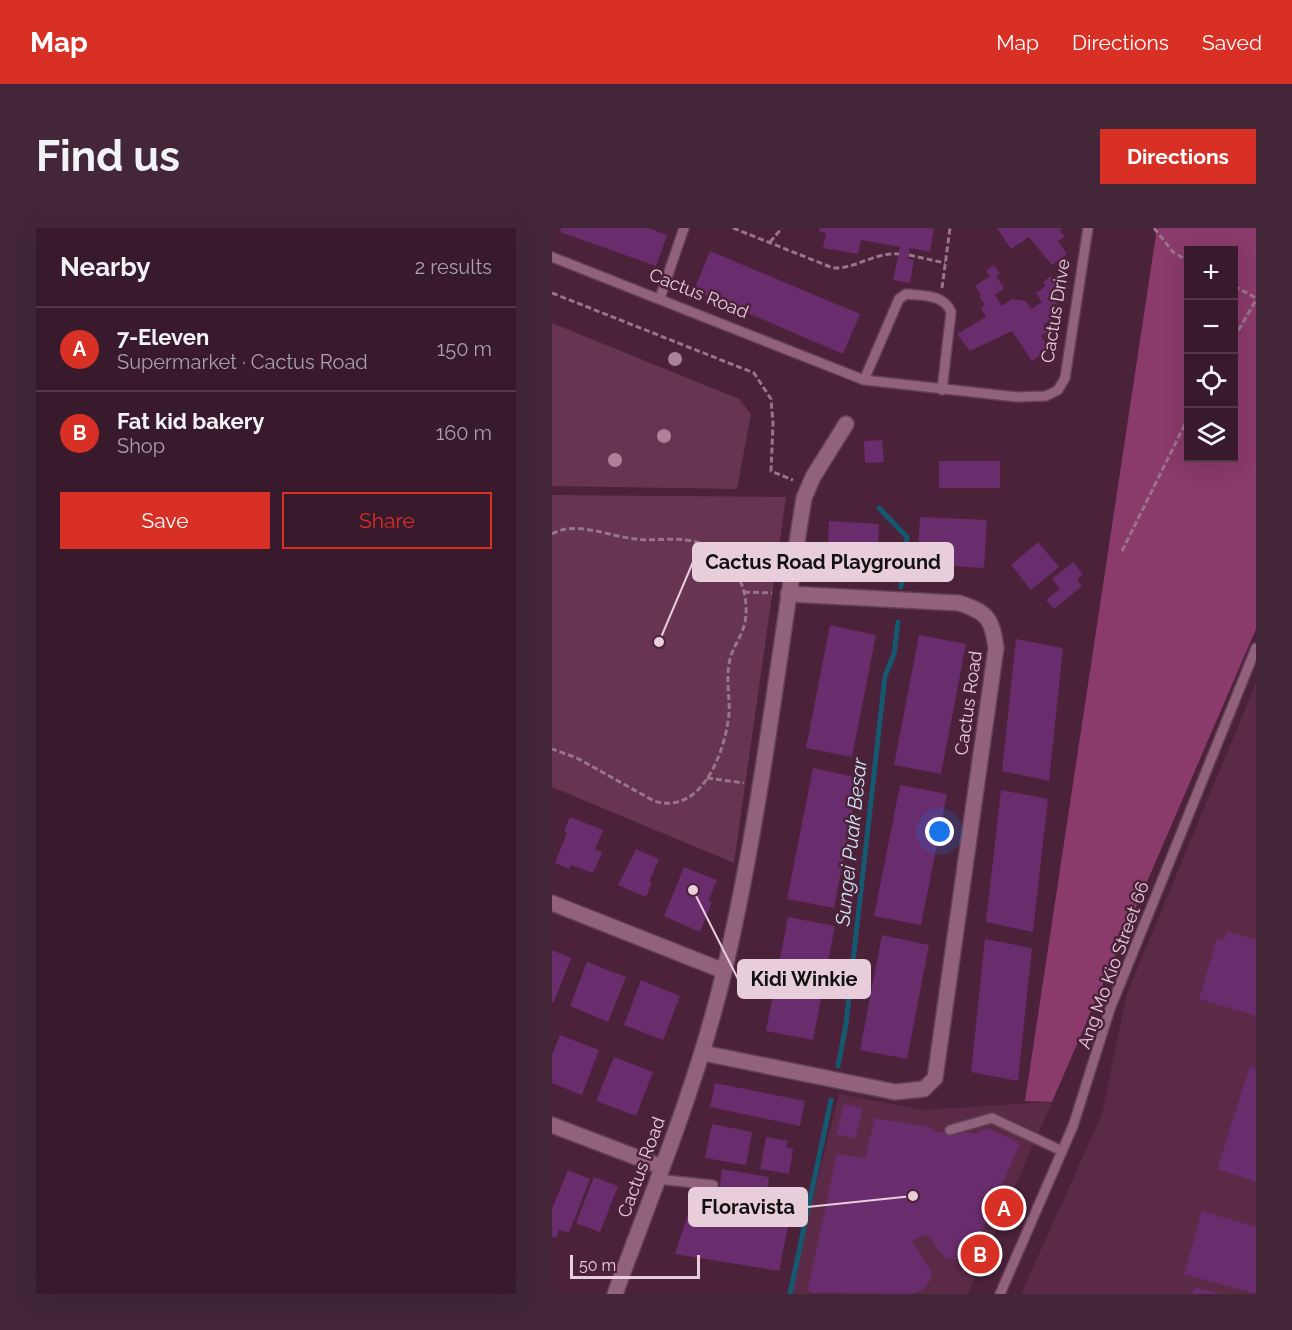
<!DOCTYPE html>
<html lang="en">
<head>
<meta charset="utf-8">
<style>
  :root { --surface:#381a2c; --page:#432738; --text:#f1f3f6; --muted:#aba1a9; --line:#523848; --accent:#d93025 }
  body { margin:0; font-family:Raleway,sans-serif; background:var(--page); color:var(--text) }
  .controls { position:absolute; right:18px; top:18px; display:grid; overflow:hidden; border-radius:0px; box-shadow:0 6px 24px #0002 }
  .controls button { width:54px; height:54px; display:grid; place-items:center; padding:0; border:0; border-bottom:2px solid var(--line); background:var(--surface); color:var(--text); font:30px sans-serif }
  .scale { position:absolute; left:18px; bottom:15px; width:130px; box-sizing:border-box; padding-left:6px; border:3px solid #e8cddb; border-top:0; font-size:16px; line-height:21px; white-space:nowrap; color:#e8cddb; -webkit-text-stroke:4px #4b223a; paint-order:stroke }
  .you { position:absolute; left:388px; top:604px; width:21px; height:21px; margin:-15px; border:4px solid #fff; border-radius:50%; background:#1a73e8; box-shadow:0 0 0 9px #1a73e833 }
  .badge { display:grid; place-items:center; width:39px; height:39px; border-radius:50%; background:var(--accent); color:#fff; font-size:20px; font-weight:700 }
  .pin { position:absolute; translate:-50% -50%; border:3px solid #fff; box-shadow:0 2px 6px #0006 }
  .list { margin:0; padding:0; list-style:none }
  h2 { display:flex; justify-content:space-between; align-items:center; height:78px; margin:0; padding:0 24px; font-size:26px }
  h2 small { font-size:20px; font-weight:400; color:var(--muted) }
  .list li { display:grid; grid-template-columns:39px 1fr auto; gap:18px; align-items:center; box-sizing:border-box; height:84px; padding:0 24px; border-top:2px solid var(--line) }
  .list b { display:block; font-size:22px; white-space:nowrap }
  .list p { margin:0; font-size:20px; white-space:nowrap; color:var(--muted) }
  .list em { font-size:20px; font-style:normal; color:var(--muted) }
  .actions { display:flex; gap:12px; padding:18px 24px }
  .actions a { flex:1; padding:14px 0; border:2px solid var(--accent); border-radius:0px; text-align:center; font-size:21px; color:var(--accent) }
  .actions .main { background:var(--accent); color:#fff }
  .icon { flex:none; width:33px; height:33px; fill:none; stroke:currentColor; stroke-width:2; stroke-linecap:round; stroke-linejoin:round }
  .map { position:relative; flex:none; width:704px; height:1066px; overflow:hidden; border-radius:0px }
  header { display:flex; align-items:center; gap:36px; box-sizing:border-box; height:84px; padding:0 30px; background:var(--accent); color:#fff }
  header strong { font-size:28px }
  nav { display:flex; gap:33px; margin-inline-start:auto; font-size:21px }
  .intro { display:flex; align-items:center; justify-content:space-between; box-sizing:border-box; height:144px; padding:0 36px }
  h1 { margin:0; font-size:42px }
  .button { padding:15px 27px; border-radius:0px; background:var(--accent); color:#fff; font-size:21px; font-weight:700 }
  main { display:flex; gap:36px; padding:0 36px }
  aside { flex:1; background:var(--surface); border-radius:0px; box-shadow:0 6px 24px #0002 }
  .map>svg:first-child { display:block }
  .built { fill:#5a2a46 }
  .green { fill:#673452 }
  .forest { fill:#8a3a6b; fill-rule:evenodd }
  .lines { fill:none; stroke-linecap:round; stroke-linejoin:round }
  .stream { stroke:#145970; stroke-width:5 }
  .building { fill:#692c6d }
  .service-casing { stroke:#633f55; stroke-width:12 }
  .minor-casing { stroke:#633f55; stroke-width:18 }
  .path { stroke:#987589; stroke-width:3; stroke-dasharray:6 3; stroke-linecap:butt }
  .service { stroke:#92627d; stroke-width:9 }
  .minor { stroke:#92627d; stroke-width:15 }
  .tree { fill:#ad8199 }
  .labels { text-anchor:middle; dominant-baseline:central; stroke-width:5; stroke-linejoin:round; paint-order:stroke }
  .street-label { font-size:18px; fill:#e8cddb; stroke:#4b223a }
  .water-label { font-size:20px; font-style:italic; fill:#cee8f3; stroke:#4b223a }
  .leader { fill:none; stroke:#e8cddb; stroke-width:2 }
  .callout-dot { fill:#e8cddb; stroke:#4b223a; stroke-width:2 }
  .callout { fill:#e8cddb; stroke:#e8cddb; stroke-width:2 }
  .callout-label { font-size:20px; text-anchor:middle; font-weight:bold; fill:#111 }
</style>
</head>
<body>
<header>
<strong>Map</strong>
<nav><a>Map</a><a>Directions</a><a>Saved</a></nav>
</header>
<div class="intro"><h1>Find us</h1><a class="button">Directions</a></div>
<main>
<aside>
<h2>Nearby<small>2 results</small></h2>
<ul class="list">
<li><span class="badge">A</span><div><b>7-Eleven</b><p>Supermarket · Cactus Road</p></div><em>150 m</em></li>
<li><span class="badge">B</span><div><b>Fat kid bakery</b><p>Shop</p></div><em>160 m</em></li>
</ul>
<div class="actions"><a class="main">Save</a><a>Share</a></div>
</aside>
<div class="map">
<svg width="704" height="1066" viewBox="0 0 704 1066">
  <rect width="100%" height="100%" fill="#4b223a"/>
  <path class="built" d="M704 455V1066H469L550 886 574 768Z
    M287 866 371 882 500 874 416 1066H237Z"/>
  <path class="green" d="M0 95 187 171 199 186 185 261 0 258Z
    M0 267 234 269 182 635 0 559Z"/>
  <path class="forest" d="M605 0H704V401L500 874 473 873ZM636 22H682V230H636Z"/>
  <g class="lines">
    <path class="stream" d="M327 280 355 309 349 359
      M286 838 294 796 333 448 342 426 346 394
      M238 1066 279 872"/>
  </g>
  <path class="building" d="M9 0H96L115 7 104 38 8 4Z
    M268 0H382L378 24 358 20 356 31 362 32 358 55 341 52 348 19 309 12 306 26 271 20 274 5 267 4Z
    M445 0H511L508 2 513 9 506 13 515 26 500 37 477 9 459 21Z
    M158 23 308 86 291 126 142 62Z
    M442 37 448 46 444 48 452 60 443 67 450 78 460 71 474 73 479 81 490 74 484 65 494 58 491 54 499 48 505 56 501 59 509 72 501 78 503 82 496 87 499 92 491 97 495 104 489 108 498 121 480 133 460 103 418 123 405 106 434 89 429 80 433 77 427 68 429 67 423 58 438 48 434 43Z
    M330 212 332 234 313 235 312 213Z
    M387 233H448V260H387Z
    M368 289 435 292 432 340 365 336Z
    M277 293 327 296 325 343 275 340Z
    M486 314 507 339 479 362 459 337Z
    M521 334 531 346 525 351 530 358 502 381 494 372 508 361 500 351Z
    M278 397 324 407 300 529 254 520Z
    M367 407 414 416 389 546 342 537Z
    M464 411 511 420 497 553 450 543Z
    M261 540 307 550 282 680 235 671Z
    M348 557 395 566 369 697 322 688Z
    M449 562 496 571 481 704 434 694Z
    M18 589 51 602 43 621 50 624 41 645 19 637 17 641 3 635 15 605 12 603Z
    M84 621 107 631 97 654 100 655 94 669 66 657Z
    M132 639 165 652 156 673 160 674 148 704 112 688Z
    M236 689 283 698 261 812 214 803Z
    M675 703 704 712V788L647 771 665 710 672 712Z
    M330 707 377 717 355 831 308 822Z
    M433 711 480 720 466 853 419 844Z
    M0 722 19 730 2 774H0Z
    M35 734 74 749 56 794 18 778Z
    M89 752 128 768 111 812 72 797Z
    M8 807 47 822 30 867 0 855V827Z
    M62 829 101 844 84 888 44 873Z
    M698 838 704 840V954L665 941Z
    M163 855 253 873 248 898 158 879Z
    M292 876 311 880 303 911 284 906Z
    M323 890 378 899 385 904 425 905 435 900 465 913 467 918 421 1023 415 1029 407 1032 393 1030 374 1006 360 1013 379 1043 378 1053 371 1062 360 1066 260 1065 256 1062 257 1055 285 926 313 930Z
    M160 896 200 904 194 937 153 930Z
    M214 909 236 913 234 919 241 921 237 946 208 941Z
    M170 941 217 949 213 981 239 984 227 1043 123 1026 142 967 166 972Z
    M16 942 38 951 17 1005 7 1002 4 1010 0 1008V981Z
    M42 949 66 958 48 1004 24 995Z
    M650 983 704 999V1066L632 1046Z
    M643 1059 665 1065V1066H640Z"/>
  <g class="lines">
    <defs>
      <path id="service" d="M0 29 312 152 465 169 494 168 506 162 513 150 536 0
        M108 70 132 0
        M312 152 347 71 354 66C371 68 392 66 399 84L390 162
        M398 902 440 890 510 923
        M105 951 161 957
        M448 1066 521 898 558 781 704 420"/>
      <path id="minor" d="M0 675 172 743
        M151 825 343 864 372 861 383 850 444 420C440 390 435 384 407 375L236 366
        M0 897 110 939
        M63 1066C102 960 146 854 172 744 209 588 226 428 252 270L261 249 294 196"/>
    </defs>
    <use href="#service" class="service-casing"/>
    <use href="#minor" class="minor-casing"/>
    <path class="path" d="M181 0 281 40C304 41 322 24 347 26
      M602 0 621 24 636 33
      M218 14 230 0
      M357 27 393 35
      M682 58 704 70
      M390 60 398 0
      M0 65 202 145 219 171 221 196 219 243 241 252
      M682 110 704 72
      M0 306C23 292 59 309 84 311 101 313 118 310 134 312 174 317 200 355 193 394 190 409 179 421 177 436 174 453 178 470 177 486 173 524 150 588 102 573L25 530 0 521
      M570 323 636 190
      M192 364 220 365
      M155 550 192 555"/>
    <use href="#service" class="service"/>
    <use href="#minor" class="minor"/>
  </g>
  <g class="tree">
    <circle cx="123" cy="131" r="7"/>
    <circle cx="112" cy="208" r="7"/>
    <circle cx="63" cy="232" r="7"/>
  </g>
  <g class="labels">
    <g class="street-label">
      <text transform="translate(147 65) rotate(22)">Cactus Road</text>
      <text transform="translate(503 83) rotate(-81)">Cactus Drive</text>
      <text transform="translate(416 475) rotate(-82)">Cactus Road</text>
      <text transform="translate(561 737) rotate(-70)">Ang Mo Kio Street 66</text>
      <text transform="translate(89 939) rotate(-70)">Cactus Road</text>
    </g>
    <g class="water-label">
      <text transform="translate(299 614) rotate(-84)">Sungei Puak Besar</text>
    </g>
  </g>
  <path class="leader" d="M107 414L141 334M141 662L186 751M361 968L255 979"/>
  <g class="callout-dot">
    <circle cx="107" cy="414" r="6"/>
    <circle cx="141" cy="662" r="6"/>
    <circle cx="361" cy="968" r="6"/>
  </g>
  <g class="callout">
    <rect x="141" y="315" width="260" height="38" rx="6"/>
    <rect x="186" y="732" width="132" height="38" rx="6"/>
    <rect x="137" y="960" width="118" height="38" rx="6"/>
  </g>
  <g class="callout-label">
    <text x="271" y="341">Cactus Road Playground</text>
    <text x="252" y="758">Kidi Winkie</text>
    <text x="196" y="986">Floravista</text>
  </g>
</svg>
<div class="controls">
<button>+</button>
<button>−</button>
<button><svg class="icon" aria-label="locate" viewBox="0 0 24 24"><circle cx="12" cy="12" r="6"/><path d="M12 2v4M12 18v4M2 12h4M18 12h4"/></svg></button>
<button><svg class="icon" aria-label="layers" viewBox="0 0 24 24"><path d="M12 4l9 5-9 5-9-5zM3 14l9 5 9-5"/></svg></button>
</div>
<div class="scale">50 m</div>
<div class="you"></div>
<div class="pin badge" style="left:452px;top:980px">A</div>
<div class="pin badge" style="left:428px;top:1026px">B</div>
</div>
</main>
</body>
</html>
